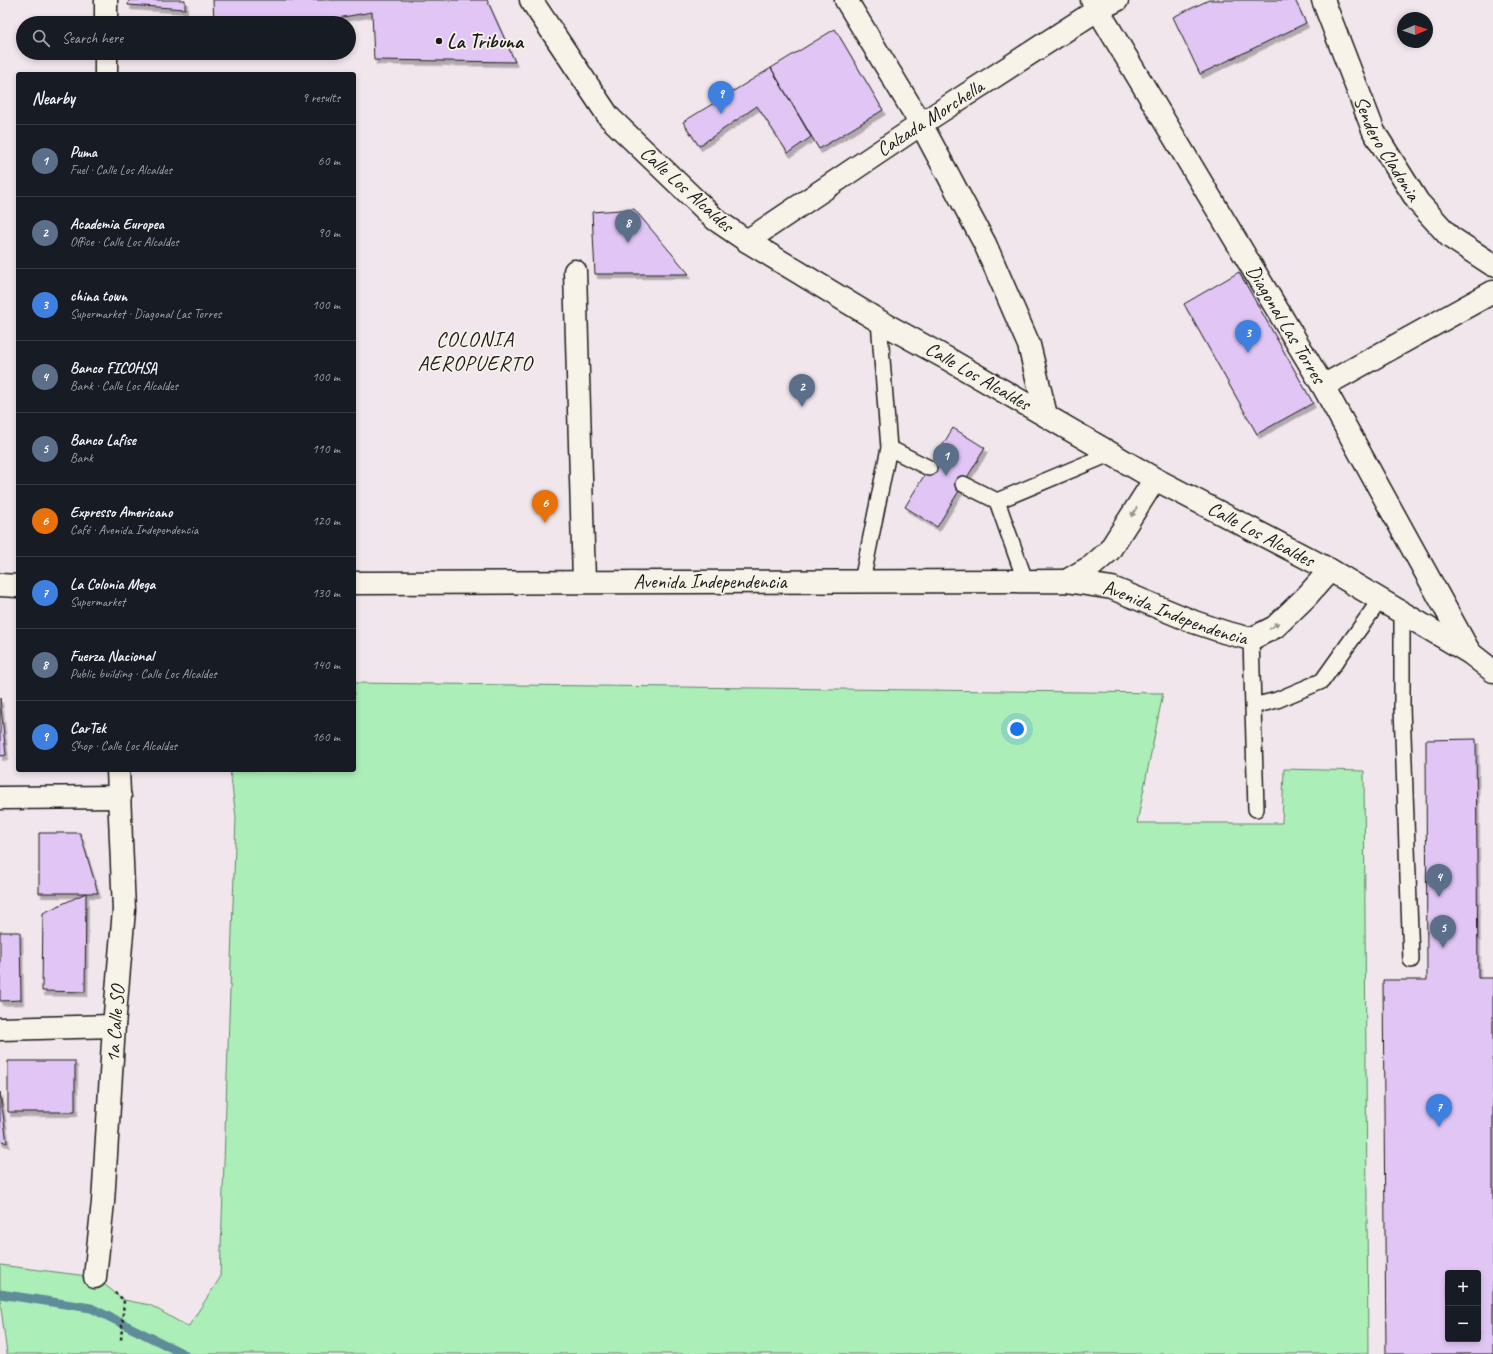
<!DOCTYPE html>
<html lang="en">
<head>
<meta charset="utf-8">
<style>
  :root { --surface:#171b24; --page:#20242c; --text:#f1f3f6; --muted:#9ea1a6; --line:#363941; --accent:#7c3aed }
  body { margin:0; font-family:Caveat,sans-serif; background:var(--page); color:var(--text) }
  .controls { position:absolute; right:12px; bottom:12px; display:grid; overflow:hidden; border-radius:4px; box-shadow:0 2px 6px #0003 }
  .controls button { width:36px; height:36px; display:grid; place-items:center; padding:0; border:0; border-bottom:1px solid var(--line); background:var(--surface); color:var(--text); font:20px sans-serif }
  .compass { position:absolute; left:1397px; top:12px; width:36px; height:36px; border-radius:50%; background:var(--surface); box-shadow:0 2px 6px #0003; rotate:88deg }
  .you { position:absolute; left:1017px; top:729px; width:14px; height:14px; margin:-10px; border:3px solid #fff; border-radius:50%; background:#1a73e8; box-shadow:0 0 0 6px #1a73e833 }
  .badge { display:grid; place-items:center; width:26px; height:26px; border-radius:50%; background:var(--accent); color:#fff; font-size:13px; font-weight:700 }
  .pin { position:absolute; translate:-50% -33px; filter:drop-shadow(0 1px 2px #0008) }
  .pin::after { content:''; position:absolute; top:21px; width:14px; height:12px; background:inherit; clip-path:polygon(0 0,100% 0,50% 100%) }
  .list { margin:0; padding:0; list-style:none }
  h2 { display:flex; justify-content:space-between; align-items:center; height:52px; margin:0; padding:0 16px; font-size:17px }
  h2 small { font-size:13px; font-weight:400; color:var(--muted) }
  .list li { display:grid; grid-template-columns:26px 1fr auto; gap:12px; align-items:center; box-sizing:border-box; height:72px; padding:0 16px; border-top:1px solid var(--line) }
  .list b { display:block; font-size:15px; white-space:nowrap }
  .list p { margin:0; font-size:13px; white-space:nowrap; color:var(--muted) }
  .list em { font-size:13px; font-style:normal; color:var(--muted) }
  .icon { flex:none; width:22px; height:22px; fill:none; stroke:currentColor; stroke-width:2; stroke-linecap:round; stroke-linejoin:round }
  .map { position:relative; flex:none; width:1493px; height:1354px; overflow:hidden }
  .search { position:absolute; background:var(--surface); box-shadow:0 2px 6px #0003; left:16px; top:16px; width:340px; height:44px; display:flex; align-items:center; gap:10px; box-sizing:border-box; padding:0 14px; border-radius:22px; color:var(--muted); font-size:15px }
  .panel { position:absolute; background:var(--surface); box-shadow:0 2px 6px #0003; left:16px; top:72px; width:340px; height:700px; border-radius:4px }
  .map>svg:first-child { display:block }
  .green { fill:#abeeb8; stroke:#64856a }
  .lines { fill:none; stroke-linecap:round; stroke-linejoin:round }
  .stream { stroke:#5f8c99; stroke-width:9 }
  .building { fill:#e1c6f5; stroke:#1c1c1c; fill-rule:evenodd; filter:url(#shadow) }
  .service-casing { stroke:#1c1c1c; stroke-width:18 }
  .minor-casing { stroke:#1c1c1c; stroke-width:25 }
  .tertiary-casing { stroke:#1c1c1c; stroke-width:25 }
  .secondary-casing { stroke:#1c1c1c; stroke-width:25 }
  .path { stroke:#1c1c1c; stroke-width:2.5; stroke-dasharray:3 3; stroke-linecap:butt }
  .service { stroke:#f7f3e8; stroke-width:15 }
  .minor { stroke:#f7f3e8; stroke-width:22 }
  .tertiary { stroke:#f7f3e8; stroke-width:22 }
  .secondary { stroke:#f7f3e8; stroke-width:22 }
  .oneway { fill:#94928c }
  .poi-dot { fill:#1c1c1c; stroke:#f7f3e8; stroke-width:1.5 }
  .labels { text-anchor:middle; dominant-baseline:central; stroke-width:3.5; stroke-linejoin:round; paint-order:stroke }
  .poi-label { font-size:20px; font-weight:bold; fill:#1c1c1c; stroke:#f7f3e8; text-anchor:start }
  .street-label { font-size:20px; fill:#1c1c1c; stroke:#f7f3e8 }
  .neighbourhood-label { font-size:21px; letter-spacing:1px; fill:#1c1c1c; stroke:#f7f3e8 }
</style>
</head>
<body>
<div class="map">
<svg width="1493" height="1354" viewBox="0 0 1493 1354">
  <defs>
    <filter id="shadow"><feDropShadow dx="2.5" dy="4.5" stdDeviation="0" flood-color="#0004"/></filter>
  </defs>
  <rect width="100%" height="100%" fill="#f0e6ec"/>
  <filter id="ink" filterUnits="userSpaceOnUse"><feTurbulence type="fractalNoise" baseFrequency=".025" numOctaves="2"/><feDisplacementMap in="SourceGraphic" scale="8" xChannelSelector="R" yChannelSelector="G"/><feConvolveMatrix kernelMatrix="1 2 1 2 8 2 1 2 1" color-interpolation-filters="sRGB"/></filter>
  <g filter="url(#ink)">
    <path class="green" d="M354 683 1163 693 1137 823H1282L1284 769 1364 771 1368 1354H7L0 1300V1265L95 1277 124 1300 150 1305 188 1327 220 1278 236 817 230 770H354Z"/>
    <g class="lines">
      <path class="stream" d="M0 1294 91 1308 184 1354"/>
    </g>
    <path class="building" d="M129 0H185V9L128 5Z
      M213 0H487L515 62 374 60 372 12 309 23H214Z
      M1209 0H1295L1306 23 1200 74 1173 17Z
      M835 29 883 110 819 149 771 68Z
      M771 68 811 137 788 153 757 106 699 146 683 122Z
      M634 209 689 274H595L592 212Z
      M1239 272 1313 403 1257 434 1184 304Z
      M953 428 985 448 937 527 905 507Z
      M0 698 6 755 0 756Z
      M1476 739 1478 978H1493V1354H1386L1383 980H1427L1426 740ZM1448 1273H1478V1339H1448Z
      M39 833H80L98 893H39Z
      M86 893 85 992 42 991 43 913Z
      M0 932H20L21 1000 0 1001Z
      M8 1061H75V1112H8Z
      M0 1092 7 1143 0 1140Z"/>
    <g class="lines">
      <defs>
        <path id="service" d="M889 448 929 468
          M963 484 997 501 1025 580
          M997 501 1112 453
          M862 581 889 448 879 321
          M1402 614V707L1411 960
          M1251 639 1256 809
          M1253 706 1277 700 1322 681 1380 600"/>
        <g id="minor">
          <path d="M106 0V23"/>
          <path d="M846 0 921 124 985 244 1029 345 1046 415"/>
          <path d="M1092 0 1323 386 1470 653"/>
          <path id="s1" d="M1323 0 1374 132 1418 202 1450 237 1493 265"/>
          <path d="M106 53V74"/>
          <path d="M747 241 921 124 1097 10 1117 0"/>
          <path d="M575 271 584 581"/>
          <path d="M1323 386 1493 292"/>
          <path d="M0 798 120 797"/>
          <path d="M0 1029 114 1026"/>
          <path d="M95 1277 103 1202 114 1026 124 910 118 770"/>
        </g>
        <g id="tertiary">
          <path d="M1066 581 1092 566 1109 551 1155 479"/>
          <path id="s2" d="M354 583 1066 581 1112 588 1194 622 1224 632 1251 639 1275 627 1306 597 1330 570"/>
          <path d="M0 585 18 586"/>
        </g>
        <path id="secondary" d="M531 0 609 117 716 220 747 241 879 321 948 359 1155 479 1330 570 1470 653 1493 671"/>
      </defs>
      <use href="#service" class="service-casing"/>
      <use href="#minor" class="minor-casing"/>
      <use href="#tertiary" class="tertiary-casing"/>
      <use href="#secondary" class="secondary-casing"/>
      <path class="path" d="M115 1293 124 1300 121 1340"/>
      <use href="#service" class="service"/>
      <use href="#minor" class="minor"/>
      <use href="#tertiary" class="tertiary"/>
      <use href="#secondary" class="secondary"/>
    </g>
    <defs><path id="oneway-solid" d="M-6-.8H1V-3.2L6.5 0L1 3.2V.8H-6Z"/></defs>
    <g class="oneway">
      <use href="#oneway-solid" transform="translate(1134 512) rotate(122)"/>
      <use href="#oneway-solid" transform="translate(1274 626) rotate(-34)"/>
    </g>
  </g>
  <circle class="poi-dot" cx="439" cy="41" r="4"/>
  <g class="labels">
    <g class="poi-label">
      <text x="447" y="41">La Tribuna</text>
    </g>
    <g class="street-label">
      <text transform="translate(930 118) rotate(-33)">Calzada Morchella</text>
      <text stroke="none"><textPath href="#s1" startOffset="162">Sendero Cladonia</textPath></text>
      <text transform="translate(687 189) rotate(42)">Calle Los Alcaldes</text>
      <text transform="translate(1286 324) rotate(59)">Diagonal Las Torres</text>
      <text transform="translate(978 376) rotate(30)">Calle Los Alcaldes</text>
      <text transform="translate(1261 534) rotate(28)">Calle Los Alcaldes</text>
      <text x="710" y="581">Avenida Independencia</text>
      <text stroke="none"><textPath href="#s2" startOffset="826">Avenida Independencia</textPath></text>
      <text transform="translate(115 1024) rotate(-86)">1a Calle SO</text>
    </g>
    <g class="neighbourhood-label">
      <text x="475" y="339">COLONIA<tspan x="475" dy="24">AEROPUERTO</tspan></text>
    </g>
  </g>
</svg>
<div class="controls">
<button>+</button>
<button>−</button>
</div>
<svg class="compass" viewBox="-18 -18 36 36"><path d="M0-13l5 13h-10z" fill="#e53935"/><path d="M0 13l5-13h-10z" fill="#9ea1a6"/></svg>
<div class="you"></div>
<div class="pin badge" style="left:946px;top:476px;background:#5c6f8a">1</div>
<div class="pin badge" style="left:802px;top:407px;background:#5c6f8a">2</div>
<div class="pin badge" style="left:1248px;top:353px;background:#3f7fe0">3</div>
<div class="pin badge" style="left:1439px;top:897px;background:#5c6f8a">4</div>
<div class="pin badge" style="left:1443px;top:948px;background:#5c6f8a">5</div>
<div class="pin badge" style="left:545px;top:523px;background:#e8710a">6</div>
<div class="pin badge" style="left:1439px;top:1127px;background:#3f7fe0">7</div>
<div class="pin badge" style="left:628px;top:243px;background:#5c6f8a">8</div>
<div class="pin badge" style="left:721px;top:114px;background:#3f7fe0">9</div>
<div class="search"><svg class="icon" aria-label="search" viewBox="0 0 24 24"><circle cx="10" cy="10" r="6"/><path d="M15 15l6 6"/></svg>Search here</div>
<section class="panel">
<h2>Nearby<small>9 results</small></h2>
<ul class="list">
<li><span class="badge" style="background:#5c6f8a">1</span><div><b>Puma</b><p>Fuel · Calle Los Alcaldes</p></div><em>60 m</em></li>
<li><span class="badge" style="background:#5c6f8a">2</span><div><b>Academia Europea</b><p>Office · Calle Los Alcaldes</p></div><em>90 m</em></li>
<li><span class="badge" style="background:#3f7fe0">3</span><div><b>china town</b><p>Supermarket · Diagonal Las Torres</p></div><em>100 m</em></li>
<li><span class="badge" style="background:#5c6f8a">4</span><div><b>Banco FICOHSA</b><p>Bank · Calle Los Alcaldes</p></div><em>100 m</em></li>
<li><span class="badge" style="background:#5c6f8a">5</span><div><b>Banco Lafise</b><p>Bank</p></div><em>110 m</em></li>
<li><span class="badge" style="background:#e8710a">6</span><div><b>Expresso Americano</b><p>Café · Avenida Independencia</p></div><em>120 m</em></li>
<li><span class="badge" style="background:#3f7fe0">7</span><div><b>La Colonia Mega</b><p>Supermarket</p></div><em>130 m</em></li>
<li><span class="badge" style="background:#5c6f8a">8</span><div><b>Fuerza Nacional</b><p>Public building · Calle Los Alcaldes</p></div><em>140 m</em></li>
<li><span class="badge" style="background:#3f7fe0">9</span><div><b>CarTek</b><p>Shop · Calle Los Alcaldes</p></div><em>160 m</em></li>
</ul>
</section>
</div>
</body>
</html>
